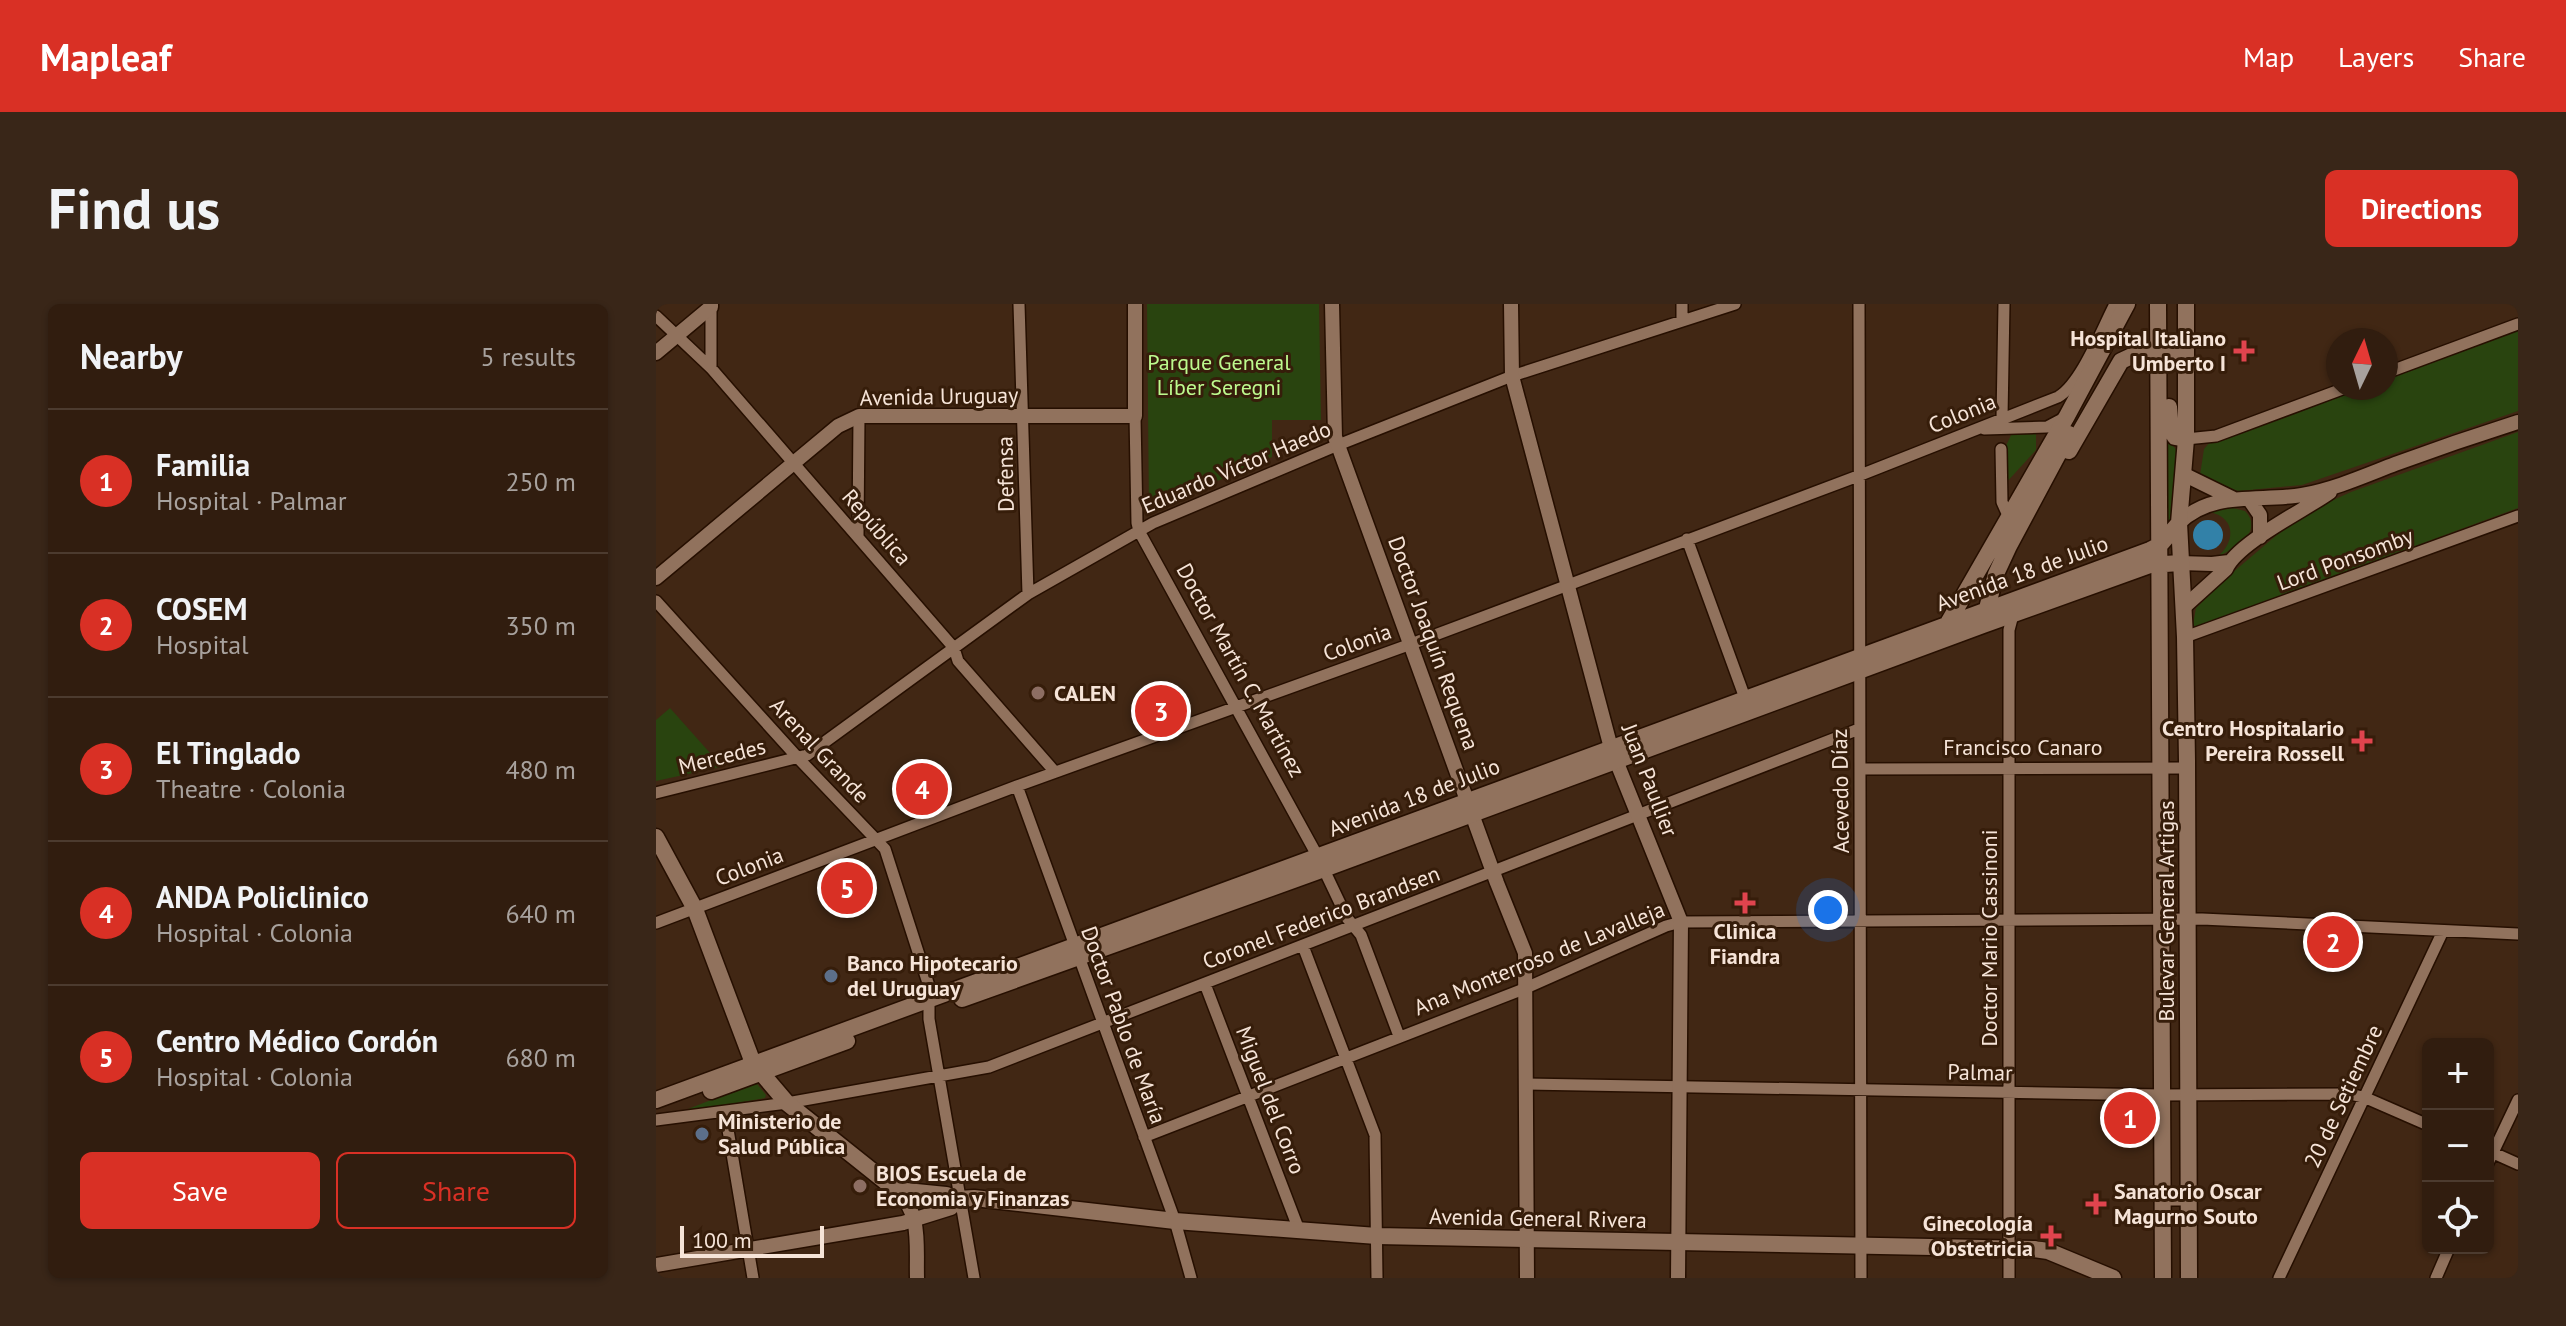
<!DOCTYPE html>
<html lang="en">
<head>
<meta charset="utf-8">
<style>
  :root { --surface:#311d0f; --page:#392618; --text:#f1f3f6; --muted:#a8a29e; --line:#4c3b2f; --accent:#d93025 }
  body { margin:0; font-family:"PT Sans",sans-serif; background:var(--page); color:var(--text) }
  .controls { position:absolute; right:24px; bottom:24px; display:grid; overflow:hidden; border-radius:12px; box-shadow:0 2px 6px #0004 }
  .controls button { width:72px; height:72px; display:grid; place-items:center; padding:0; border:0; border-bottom:2px solid var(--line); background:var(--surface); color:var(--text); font:40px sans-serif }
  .compass { position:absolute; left:1670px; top:24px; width:72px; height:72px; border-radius:50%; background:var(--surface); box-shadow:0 2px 6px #0004; rotate:5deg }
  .scale { position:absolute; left:24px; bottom:20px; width:144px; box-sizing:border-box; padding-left:8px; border:4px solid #f6e4d8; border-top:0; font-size:22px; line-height:28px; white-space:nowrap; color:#f6e4d8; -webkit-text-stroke:6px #361d0a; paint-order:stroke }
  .you { position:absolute; left:1172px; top:606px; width:28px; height:28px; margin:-20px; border:6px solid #fff; border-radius:50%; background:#1a73e8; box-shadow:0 0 0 12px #1a73e833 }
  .badge { display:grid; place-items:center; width:52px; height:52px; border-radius:50%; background:var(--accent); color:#fff; font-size:26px; font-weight:700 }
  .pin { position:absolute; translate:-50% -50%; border:4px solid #fff; box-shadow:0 2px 8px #0006 }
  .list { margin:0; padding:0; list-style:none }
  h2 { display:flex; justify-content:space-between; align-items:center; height:104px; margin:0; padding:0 32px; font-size:34px }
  h2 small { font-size:26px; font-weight:400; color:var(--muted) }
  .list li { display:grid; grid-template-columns:52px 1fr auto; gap:24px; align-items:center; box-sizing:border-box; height:144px; padding:0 32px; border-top:2px solid var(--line) }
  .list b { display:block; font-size:30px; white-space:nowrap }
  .list p { margin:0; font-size:26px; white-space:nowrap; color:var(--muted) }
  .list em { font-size:26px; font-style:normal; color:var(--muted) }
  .actions { display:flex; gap:16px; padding:24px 32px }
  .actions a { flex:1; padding:18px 0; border:2px solid var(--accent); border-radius:12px; text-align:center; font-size:28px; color:var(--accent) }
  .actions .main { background:var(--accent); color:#fff }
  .icon { flex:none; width:44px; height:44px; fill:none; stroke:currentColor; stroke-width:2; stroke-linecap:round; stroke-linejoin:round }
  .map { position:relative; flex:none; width:1862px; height:974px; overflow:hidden; border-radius:12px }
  header { display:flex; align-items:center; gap:48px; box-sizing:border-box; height:112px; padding:0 40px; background:var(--accent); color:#fff }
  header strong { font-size:38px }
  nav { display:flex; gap:44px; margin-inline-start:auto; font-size:28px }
  .intro { display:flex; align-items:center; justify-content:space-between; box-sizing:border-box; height:192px; padding:0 48px }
  h1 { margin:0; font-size:56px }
  .button { padding:20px 36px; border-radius:12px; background:var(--accent); color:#fff; font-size:28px; font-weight:700 }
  main { display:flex; gap:48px; padding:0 48px }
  aside { flex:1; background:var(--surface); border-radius:12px; box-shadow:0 2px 6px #0004 }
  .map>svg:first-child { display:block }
  .green { fill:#29440f }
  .water { fill:#3281a8 }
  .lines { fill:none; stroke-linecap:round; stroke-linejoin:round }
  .minor-casing { stroke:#260f00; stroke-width:14 }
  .tertiary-casing { stroke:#260f00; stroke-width:17 }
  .secondary-casing { stroke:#260f00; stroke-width:19 }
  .minor { stroke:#91725d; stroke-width:11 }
  .tertiary { stroke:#91725d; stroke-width:14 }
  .secondary { stroke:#91725d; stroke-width:16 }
  .health-dot { fill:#e0444e; stroke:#361d0a; stroke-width:3 }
  .education-dot { fill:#8d6e63; stroke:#361d0a; stroke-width:3 }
  .service-dot { fill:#5c6f8a; stroke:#361d0a; stroke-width:3 }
  .labels { text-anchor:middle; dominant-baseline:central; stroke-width:6; stroke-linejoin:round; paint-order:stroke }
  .poi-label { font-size:22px; font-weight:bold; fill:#f6e4d8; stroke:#361d0a; text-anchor:start }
  .park-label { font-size:22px; fill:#bdfa8e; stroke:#361d0a }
  .street-label { font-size:22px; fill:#f6e4d8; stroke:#361d0a }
</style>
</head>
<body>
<header>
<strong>Mapleaf</strong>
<nav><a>Map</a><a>Layers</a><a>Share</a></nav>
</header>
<div class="intro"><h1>Find us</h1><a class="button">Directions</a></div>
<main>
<aside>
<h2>Nearby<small>5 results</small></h2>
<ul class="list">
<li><span class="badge">1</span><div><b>Familia</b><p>Hospital · Palmar</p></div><em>250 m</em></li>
<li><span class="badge">2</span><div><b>COSEM</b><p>Hospital</p></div><em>350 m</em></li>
<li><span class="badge">3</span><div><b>El Tinglado</b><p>Theatre · Colonia</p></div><em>480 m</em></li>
<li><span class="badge">4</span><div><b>ANDA Policlinico</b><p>Hospital · Colonia</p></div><em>640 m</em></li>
<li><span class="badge">5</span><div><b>Centro Médico Cordón</b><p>Hospital · Colonia</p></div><em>680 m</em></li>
</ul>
<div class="actions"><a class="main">Save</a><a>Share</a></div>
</aside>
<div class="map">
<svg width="1862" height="974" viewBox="0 0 1862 974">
  <rect width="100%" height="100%" fill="#412714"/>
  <path class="green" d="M491 0H663L665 116H616V153L493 207Z
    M1862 26V107L1646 181 1583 187 1571 184 1544 171 1548 145 1554 138 1704 84H1730V74Z
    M1862 128V204L1540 323 1537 321 1540 304 1576 269 1622 230 1666 201 1695 188Z
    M1356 129H1380V146L1349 180V144Z
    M1510 133 1522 148 1514 218 1511 223Z
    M1573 203 1589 207C1609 228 1578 245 1561 253 1580 238 1580 213 1553 208Z
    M14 404 63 459 64 463 0 477V416Z
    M98 779 101 780 110 791 109 794 34 807 32 805Z"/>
  <path class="water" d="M1537 231a15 15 0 1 1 30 0a15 15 0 1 1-30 0Z"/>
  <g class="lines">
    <defs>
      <path id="minor" d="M363 0 372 290
        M1026 0V16
        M1203 0 1205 974
        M0 12 55 64 298 344 302 357 399 468
        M55 64V3
        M1730 69 1862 20
        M479 112 481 219 483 227 662 553 691 614 705 631 743 732
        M1346 114 1348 0
        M1328 125 1391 123 1408 114
        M1530 135 1560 132 1689 84
        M1345 145 1346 198 1350 207 1361 213
        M202 231 203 112
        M1031 235 1089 394
        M0 297 142 454 229 545 273 682V715L318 974
        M1529 333 1862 212
        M1204 465 1531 464
        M361 482 519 917 535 974
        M0 489 151 451 372 290 497 219 682 141 856 72 1079 0
        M0 619 361 482 755 340 1202 172 1402 93C1425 80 1446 25 1459 0
        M647 642 719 831 721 974
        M549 680 643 926
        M870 780 1506 791 1694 790 1710 794 1772 821
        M69 808 97 974
        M0 816 131 799 333 763 1203 425
        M488 833 870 684 1010 622 1025 618 1546 615 1862 630
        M1833 847 1862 860
        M1832 859 1862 796
        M1507 896H1532
        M1353 974V326L1358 307
        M1623 974 1787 627
        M1780 974 1793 944"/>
      <path id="tertiary" d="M676 0 679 133 841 579 869 649 871 974
        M855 0 856 72 955 444 1025 618 1022 974
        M0 49 55 3V0
        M1527 170 1578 195
        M1593 195 1604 211V233
        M1523 219C1556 186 1604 198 1646 191 1679 185 1708 172 1739 160 1780 145 1821 131 1862 118
        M1524 259 1556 260 1573 258
        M0 274 182 122 203 112H479V0
        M1528 303 1570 265C1581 239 1649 206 1674 188
        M240 886C266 909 260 941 261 974
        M0 961 247 919 295 904 303 895"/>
      <path id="secondary" d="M1502 0 1507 974
        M1530 0V135L1523 219 1529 333 1531 457 1533 974
        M1513 103 1515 126 1519 133 1530 135
        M1413 147 1465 57 1480 50 1530 47
        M1329 312 1340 270 1353 242 1413 130
        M1292 319 1411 112 1471 0
        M0 533 39 605 97 759 131 799 240 886 290 891 303 895 318 894 519 917 721 932 1378 945 1392 947 1457 974
        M306 695 668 565 1327 321 1494 261 1524 259
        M55 787 191 737
        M0 796 1494 246 1504 241 1523 219"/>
    </defs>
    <use href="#minor" class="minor-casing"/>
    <use href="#tertiary" class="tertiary-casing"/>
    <use href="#secondary" class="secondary-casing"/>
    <use href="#minor" class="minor"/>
    <use href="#tertiary" class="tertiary"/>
    <use href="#secondary" class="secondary"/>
  </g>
  <g class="health-dot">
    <path d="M1584 35h8v8h8v8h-8v8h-8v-8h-8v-8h8z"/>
    <path d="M1702 425h8v8h8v8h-8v8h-8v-8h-8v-8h8z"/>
    <path d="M1085 587h8v8h8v8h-8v8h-8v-8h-8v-8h8z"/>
    <path d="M1436 888h8v8h8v8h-8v8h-8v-8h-8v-8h8z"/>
    <path d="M1391 920h8v8h8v8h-8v8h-8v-8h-8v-8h8z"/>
  </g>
  <g class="education-dot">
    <circle cx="382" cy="389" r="8"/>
    <circle cx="204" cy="882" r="8"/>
  </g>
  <g class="service-dot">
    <circle cx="175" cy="672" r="8"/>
    <circle cx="46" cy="830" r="8"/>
  </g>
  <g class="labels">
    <g class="poi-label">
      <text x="1570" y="34" text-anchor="end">Hospital Italiano<tspan x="1570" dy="25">Umberto I</tspan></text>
      <text x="398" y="389">CALEN</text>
      <text x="1688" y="424" text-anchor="end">Centro Hospitalario<tspan x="1688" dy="25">Pereira Rossell</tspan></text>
      <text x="1089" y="627" text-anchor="middle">Clinica<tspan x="1089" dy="25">Fiandra</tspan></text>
      <text x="191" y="659">Banco Hipotecario<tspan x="191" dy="25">del Uruguay</tspan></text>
      <text x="62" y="817">Ministerio de<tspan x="62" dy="25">Salud Pública</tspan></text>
      <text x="220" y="869">BIOS Escuela de<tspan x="220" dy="25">Economia y Finanzas</tspan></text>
      <text x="1458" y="887">Sanatorio Oscar<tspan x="1458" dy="25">Magurno Souto</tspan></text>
      <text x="1377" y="919" text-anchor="end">Ginecología<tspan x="1377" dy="25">Obstetricia</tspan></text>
    </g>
    <g class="park-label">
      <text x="563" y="58">Parque General<tspan x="563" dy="25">Líber Seregni</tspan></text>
    </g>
    <g class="street-label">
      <text transform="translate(283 92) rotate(-1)">Avenida Uruguay</text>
      <text transform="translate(1306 109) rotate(-22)">Colonia</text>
      <text transform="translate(580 163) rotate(-23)">Eduardo Víctor Haedo</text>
      <text transform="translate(349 170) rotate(-91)">Defensa</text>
      <text transform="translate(221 223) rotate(49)">República</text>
      <text transform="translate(1689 255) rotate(-20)">Lord Ponsomby</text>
      <text transform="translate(1366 269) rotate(-20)">Avenida 18 de Julio</text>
      <text transform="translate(701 338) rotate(-20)">Colonia</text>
      <text transform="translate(778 339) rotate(70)">Doctor Joaquín Requena</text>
      <text transform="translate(585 366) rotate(61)">Doctor Martín C. Martínez</text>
      <text x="1367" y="443">Francisco Canaro</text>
      <text transform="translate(164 446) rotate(47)">Arenal Grande</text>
      <text transform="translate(66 452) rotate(-14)">Mercedes</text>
      <text transform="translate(994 476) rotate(69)">Juan Paullier</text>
      <text transform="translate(1184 487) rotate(-91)">Acevedo Díaz</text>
      <text transform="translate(758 493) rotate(-21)">Avenida 18 de Julio</text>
      <text transform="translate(93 562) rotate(-21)">Colonia</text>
      <text transform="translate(1510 607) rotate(-90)">Bulevar General Artigas</text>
      <text transform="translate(665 613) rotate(-21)">Coronel Federico Brandsen</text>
      <text transform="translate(1333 634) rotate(-90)">Doctor Mario Cassinoni</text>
      <text transform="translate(883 654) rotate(-22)">Ana Monterroso de Lavalleja</text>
      <text transform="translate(468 721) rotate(70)">Doctor Pablo de María</text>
      <text transform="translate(1324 768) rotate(1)">Palmar</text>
      <text transform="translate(1687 792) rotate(-65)">20 de Setiembre</text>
      <text transform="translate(615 796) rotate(69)">Miguel del Corro</text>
      <text transform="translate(882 914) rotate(1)">Avenida General Rivera</text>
    </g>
  </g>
</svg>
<div class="controls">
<button>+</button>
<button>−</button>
<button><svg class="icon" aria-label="locate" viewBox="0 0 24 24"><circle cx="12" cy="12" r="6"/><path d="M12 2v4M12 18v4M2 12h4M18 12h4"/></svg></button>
</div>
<svg class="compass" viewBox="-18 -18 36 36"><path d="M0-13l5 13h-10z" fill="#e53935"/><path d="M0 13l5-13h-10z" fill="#a8a29e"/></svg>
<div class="scale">100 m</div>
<div class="you"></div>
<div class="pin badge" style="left:1474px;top:814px">1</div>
<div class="pin badge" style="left:1677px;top:638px">2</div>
<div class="pin badge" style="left:505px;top:407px">3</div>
<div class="pin badge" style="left:266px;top:485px">4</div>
<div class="pin badge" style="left:191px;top:584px">5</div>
</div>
</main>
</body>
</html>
